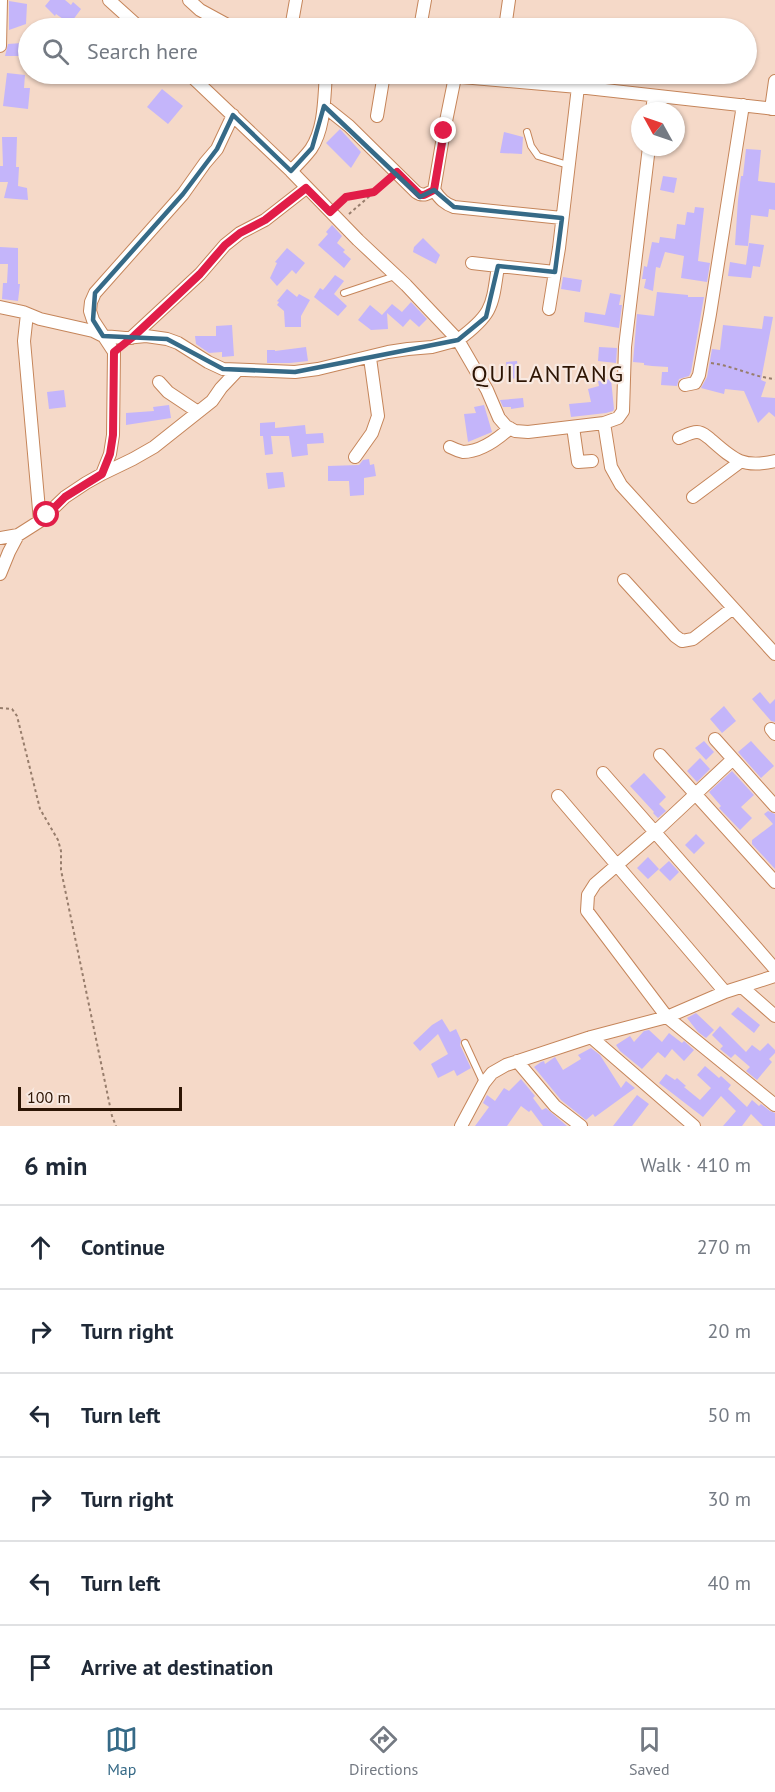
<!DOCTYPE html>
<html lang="en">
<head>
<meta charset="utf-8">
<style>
  :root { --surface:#fff; --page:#f6f6f7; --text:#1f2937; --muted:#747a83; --line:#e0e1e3; --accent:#366a87 }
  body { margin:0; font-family:"PT Sans",sans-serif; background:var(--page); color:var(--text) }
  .compass { position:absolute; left:631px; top:102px; width:54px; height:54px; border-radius:50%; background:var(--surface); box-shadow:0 2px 4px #0004; rotate:310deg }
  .scale { position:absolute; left:18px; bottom:15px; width:164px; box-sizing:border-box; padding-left:6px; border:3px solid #2d1504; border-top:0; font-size:16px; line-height:21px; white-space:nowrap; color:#2d1504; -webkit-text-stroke:4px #f8e9e1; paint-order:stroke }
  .stop { position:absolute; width:18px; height:18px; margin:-14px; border:4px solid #e11d48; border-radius:50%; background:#fff }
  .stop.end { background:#e11d48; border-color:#fff; box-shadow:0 2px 6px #0008 }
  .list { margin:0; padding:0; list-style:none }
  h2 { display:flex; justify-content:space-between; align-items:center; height:78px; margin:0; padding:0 24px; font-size:26px }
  h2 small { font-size:20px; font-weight:400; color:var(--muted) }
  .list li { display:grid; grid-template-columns:39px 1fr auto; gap:18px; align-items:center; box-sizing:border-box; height:84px; padding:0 24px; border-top:2px solid var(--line) }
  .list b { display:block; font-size:22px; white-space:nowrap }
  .list em { font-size:20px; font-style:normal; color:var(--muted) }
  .icon { flex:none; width:33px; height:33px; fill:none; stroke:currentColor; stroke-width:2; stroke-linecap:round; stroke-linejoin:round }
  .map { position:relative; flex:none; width:775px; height:1126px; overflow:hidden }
  .search { position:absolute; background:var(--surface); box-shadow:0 2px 4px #0004; left:18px; right:18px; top:18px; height:66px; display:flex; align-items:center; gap:15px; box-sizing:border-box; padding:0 21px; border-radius:33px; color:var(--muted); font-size:22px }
  .sheet { height:582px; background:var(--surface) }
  nav { display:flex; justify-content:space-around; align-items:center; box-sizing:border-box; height:84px; border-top:2px solid var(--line); background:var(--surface); font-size:16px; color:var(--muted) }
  nav a { display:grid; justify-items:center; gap:3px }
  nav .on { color:var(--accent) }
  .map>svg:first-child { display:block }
  .building { fill:#c4b5fa }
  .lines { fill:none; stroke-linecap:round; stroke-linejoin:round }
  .lane-casing { stroke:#c5855a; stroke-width:8 }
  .street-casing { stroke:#c5855a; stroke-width:14 }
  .path { stroke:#977d6c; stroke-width:2; stroke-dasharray:3 3; stroke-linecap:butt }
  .lane { stroke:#fff; stroke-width:6 }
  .street { stroke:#fff; stroke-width:12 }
  .route { stroke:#e11d48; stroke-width:8 }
  .marked { fill:none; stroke:#366a87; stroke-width:4.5; stroke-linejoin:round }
  .labels { text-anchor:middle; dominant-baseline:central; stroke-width:4.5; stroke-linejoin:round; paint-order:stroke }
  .quarter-label { font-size:24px; letter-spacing:1.5px; fill:#2d1504; stroke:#f8e9e1 }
</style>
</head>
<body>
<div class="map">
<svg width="775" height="1126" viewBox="0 0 775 1126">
  <rect width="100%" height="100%" fill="#f5d9c8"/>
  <path class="building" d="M50 0H65L71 5 73 2 81 9 70 24 56 14 55 16 45 6Z
    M9 1 27 4 26 24 9 30Z
    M22 43 23 56H5L8 44Z
    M7 73 25 75 24 88H30L28 109 3 106Z
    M162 89 183 106 168 124 147 107Z
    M340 129 361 152 351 168 326 143Z
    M504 132 523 137 522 154 500 153Z
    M2 137H17L16 167H19L18 186 27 188 28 200 4 198 8 182H0V166H3Z
    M746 149 761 150 758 181 775 183V210L769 209 768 217 751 215 748 246 735 245 738 200 741 176H743Z
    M663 176 677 178 674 193 660 190Z
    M695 207 704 208 698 261 710 263 707 282 681 278 684 256 665 252 660 268 656 267 653 291 644 288 646 279H642L644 266 647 267 652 242 659 243 660 237 675 239 677 224 685 225 687 212 694 213Z
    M332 225 342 236 337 243 345 250 343 252 351 259 344 268 318 245 328 234 326 232Z
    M423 238 440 255 436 264 413 252 414 247Z
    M749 243 764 245 760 267 746 265Z
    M0 247 18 248V284H20L18 301 2 299 3 283H7L8 264H0Z
    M287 248 305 263 296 274 292 270 277 286 270 278 277 263 275 262Z
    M730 262 753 266 751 278 728 276Z
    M335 275 344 281 334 294 347 306 338 316 314 297 320 288 323 290Z
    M563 277 582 280 580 292 561 289Z
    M287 289 297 297 299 294 310 300 301 316V327H285L284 311 277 305 279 302 277 301Z
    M657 292 688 295V297H704L691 372 689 376 679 379 677 386 661 385 662 372H668V367L652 366 644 365V363L633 362 637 314 654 316Z
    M610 293 621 295 619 305H622L619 328 584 322 585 312 605 315Z
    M411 302 427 319 419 327 410 319 403 327 387 313 388 329 371 330 358 320 370 305 382 315 392 304 402 312Z
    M764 316 773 317 761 380 766 382 761 397 775 398V417L769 412 758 423 744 391 725 389 724 394 701 388 707 377 712 349 720 350 723 325 762 329Z
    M232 325 234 356 222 357V352L209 353 196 344 195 336H216V326Z
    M306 347 308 361 290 363H267V350H275V351Z
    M599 347 617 348 616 363 598 361Z
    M517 361 519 378 508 379 506 362Z
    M611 379 614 409 613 411 606 413 571 417 569 404 591 402 588 389 599 386 598 381Z
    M64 390 66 407 49 409 47 392Z
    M523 398 524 407 511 409V407H503L500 400Z
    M169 405 171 418 126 425V413L154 411 153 407Z
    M484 405 492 432 468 442 464 414 476 413 474 407Z
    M275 422V428L305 425 306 434 323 433 324 443 307 444 308 455 292 457 289 436H271L273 454 265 455 263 436H260V423Z
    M369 459 370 465 374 464 376 476 364 478V495L350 496 349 481H328V466L359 465 363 460Z
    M283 472 285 487 268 489 266 473Z
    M760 692 770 704 775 699V722L771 721 752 699Z
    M724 706 736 721 722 733 710 719Z
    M704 741 714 752 706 760 695 748Z
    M751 741 774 766 761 778 738 752Z
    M700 758 710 769 697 782 687 771Z
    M732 771 754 795 741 807 752 818 740 830 719 808 721 806 709 792Z
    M644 773 666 797 659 804 666 811 658 818 653 813 654 812 630 786Z
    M768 811 775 814V869L752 844V840L773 824 764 814Z
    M696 834 705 843 694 854 685 845Z
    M648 857 659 869 648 879 637 868Z
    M669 861 679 872 670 881 659 870Z
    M738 1007 760 1025 754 1033 731 1014Z
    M696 1013 714 1030 706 1038 698 1032 687 1018Z
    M442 1019 450 1032 456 1029 461 1040 460 1045 471 1068 457 1076 454 1070 438 1078 431 1064 448 1054 438 1034 420 1051 413 1043 432 1025Z
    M720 1026 746 1052 752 1045 760 1051 768 1043 775 1050V1053L769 1059 772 1062 757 1080 746 1071 750 1067 735 1054 731 1058 720 1049 723 1046 712 1035Z
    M649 1030 662 1042 669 1033 682 1043 684 1041 694 1050 684 1061 672 1049 665 1058 658 1052 642 1069 620 1051 616 1045 630 1036 634 1042 644 1031Z
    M591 1048 600 1055 621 1088 626 1081 635 1088 595 1117 593 1114 586 1120 561 1100 534 1067 541 1062 544 1061 545 1064 555 1057 563 1070 581 1059 578 1055Z
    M705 1066 719 1078 721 1076 731 1085 728 1089 747 1107 752 1100 759 1106 761 1104 770 1111 775 1113V1126H763L751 1114 742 1126H723L736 1111 721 1096 703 1117 659 1083 666 1074 675 1080 677 1078 686 1086 684 1087 700 1100 711 1088 697 1075Z
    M521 1079 535 1096 533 1098 542 1110 546 1108 567 1126H543L531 1110 529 1112 521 1106 507 1126H475L489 1107 483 1103 487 1095 495 1101 504 1088 509 1091Z
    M637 1095 649 1104 632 1126H613Z"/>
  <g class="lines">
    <defs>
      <path id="lane" d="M527 132 531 146 538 156 568 165
        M344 293 395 276
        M465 1043 483 1082"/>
      <path id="street" d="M109 0 140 28
        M189 0 200 10 233 28
        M291 28 296 0
        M420 28 425 0
        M505 28 509 0
        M0 46 1 0
        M189 74 291 171 358 240 406 285 458 340C493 314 492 307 498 266L555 272 559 248 578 87
        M427 74 578 87 775 109
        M455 77 444 131 434 190C440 199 445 204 454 207L562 218
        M324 106 349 126 416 192C423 197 427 194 434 190
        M771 109 775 81
        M652 111 654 96
        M377 116 384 74
        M291 171C298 164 305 157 311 149 325 128 324 98 326 74
        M472 263 498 266
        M0 307 23 312 40 319 93 331 103 336 125 338 146 336 167 339 178 343 208 362 223 369 295 372 318 369 388 352 408 349 432 347 458 340 487 390 499 418 506 426 515 431 528 432 604 423 618 418 623 411 625 347 649 147
        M549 309 555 272
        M27 314 24 341 40 521
        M131 338 200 274 225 245 240 233 265 220 306 188
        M159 382 168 392 198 412
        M685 385 695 383 699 375 710 314 743 105
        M604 423 611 467 621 485 775 654
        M573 427 578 462 592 461
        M679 438C684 436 691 432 697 432 702 432 705 435 709 438 733 459 742 469 775 461
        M450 447C454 449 459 451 463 452 480 452 498 439 510 428
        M355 457 372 433 378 416 370 358
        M102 474 110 454 113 435 114 352 93 320 90 311 91 302 95 293 183 194 205 163 217 149 233 115
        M693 497 740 462
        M0 538 18 535 40 521 65 497 86 483 102 474 133 459 154 447 212 401 221 388 238 370
        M0 574 9 552 18 535
        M624 580 675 636 682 641 693 639 733 608
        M771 729 775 734
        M715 739 775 806
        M660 755 775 882
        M733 759 655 832 595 884 588 895 587 911 667 1017 775 1105
        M603 773 775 969
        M558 796 725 992
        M742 987 775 1016
        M591 1037 694 1126
        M517 1061 555 1106 581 1126
        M461 1126 484 1083 492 1073 506 1065 591 1037 667 1017 725 992 775 976"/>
    </defs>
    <use href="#lane" class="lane-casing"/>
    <use href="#street" class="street-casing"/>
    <path class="path" d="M338 203 346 197 374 192 388 180
      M349 214 372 194
      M711 363C734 366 753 377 775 379
      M0 708 12 709 17 716 40 809 58 840 61 851V870L112 1116 116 1126"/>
    <use href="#lane" class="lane"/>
    <use href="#street" class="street"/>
  </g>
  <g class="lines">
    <path class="route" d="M47 515 65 497 102 474 110 454 113 435 114 352 134 336 200 274 225 245 240 233 265 220 306 188 330 212 346 197 374 192 397 172 420 195H424L434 190 444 131"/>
  </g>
  <path class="marked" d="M324 106 420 197 434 190 454 207 562 218 555 272 498 266 486 317 458 340 295 372 223 369 167 339 103 336 93 320 95 293 183 194 217 149 233 115 291 171 312 148Z"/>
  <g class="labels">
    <g class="quarter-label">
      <text x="548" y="373">QUILANTANG</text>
    </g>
  </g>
</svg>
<svg class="compass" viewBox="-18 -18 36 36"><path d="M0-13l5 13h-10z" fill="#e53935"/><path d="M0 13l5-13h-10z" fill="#747a83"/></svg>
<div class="scale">100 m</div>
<div class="stop" style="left:47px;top:515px"></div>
<div class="stop end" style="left:444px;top:131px"></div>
<div class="search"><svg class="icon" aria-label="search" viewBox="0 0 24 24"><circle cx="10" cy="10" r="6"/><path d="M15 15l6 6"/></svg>Search here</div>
</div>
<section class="sheet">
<h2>6 min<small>Walk · 410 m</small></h2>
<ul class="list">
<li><svg class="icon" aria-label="ahead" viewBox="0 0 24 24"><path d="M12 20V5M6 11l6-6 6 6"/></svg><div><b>Continue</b></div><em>270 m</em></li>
<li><svg class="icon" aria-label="right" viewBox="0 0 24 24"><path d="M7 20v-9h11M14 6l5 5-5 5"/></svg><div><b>Turn right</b></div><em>20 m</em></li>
<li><svg class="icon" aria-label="left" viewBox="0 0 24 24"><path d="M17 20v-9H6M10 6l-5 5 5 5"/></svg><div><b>Turn left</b></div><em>50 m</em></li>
<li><svg class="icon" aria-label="right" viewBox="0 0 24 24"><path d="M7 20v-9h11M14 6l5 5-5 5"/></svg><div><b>Turn right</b></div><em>30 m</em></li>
<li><svg class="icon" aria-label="left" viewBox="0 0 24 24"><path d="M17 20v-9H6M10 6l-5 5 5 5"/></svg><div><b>Turn left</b></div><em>40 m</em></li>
<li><svg class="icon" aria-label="arrive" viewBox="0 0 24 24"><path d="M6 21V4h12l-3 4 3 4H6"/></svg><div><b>Arrive at destination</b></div></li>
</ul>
</section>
<nav>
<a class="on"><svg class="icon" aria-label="map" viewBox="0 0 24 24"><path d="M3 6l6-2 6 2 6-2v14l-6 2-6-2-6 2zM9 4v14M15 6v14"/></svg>Map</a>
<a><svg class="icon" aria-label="directions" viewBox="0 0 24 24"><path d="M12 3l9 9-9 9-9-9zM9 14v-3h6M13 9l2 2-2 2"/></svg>Directions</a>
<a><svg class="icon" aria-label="saved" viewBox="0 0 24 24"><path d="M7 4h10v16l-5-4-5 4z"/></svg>Saved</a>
</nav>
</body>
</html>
